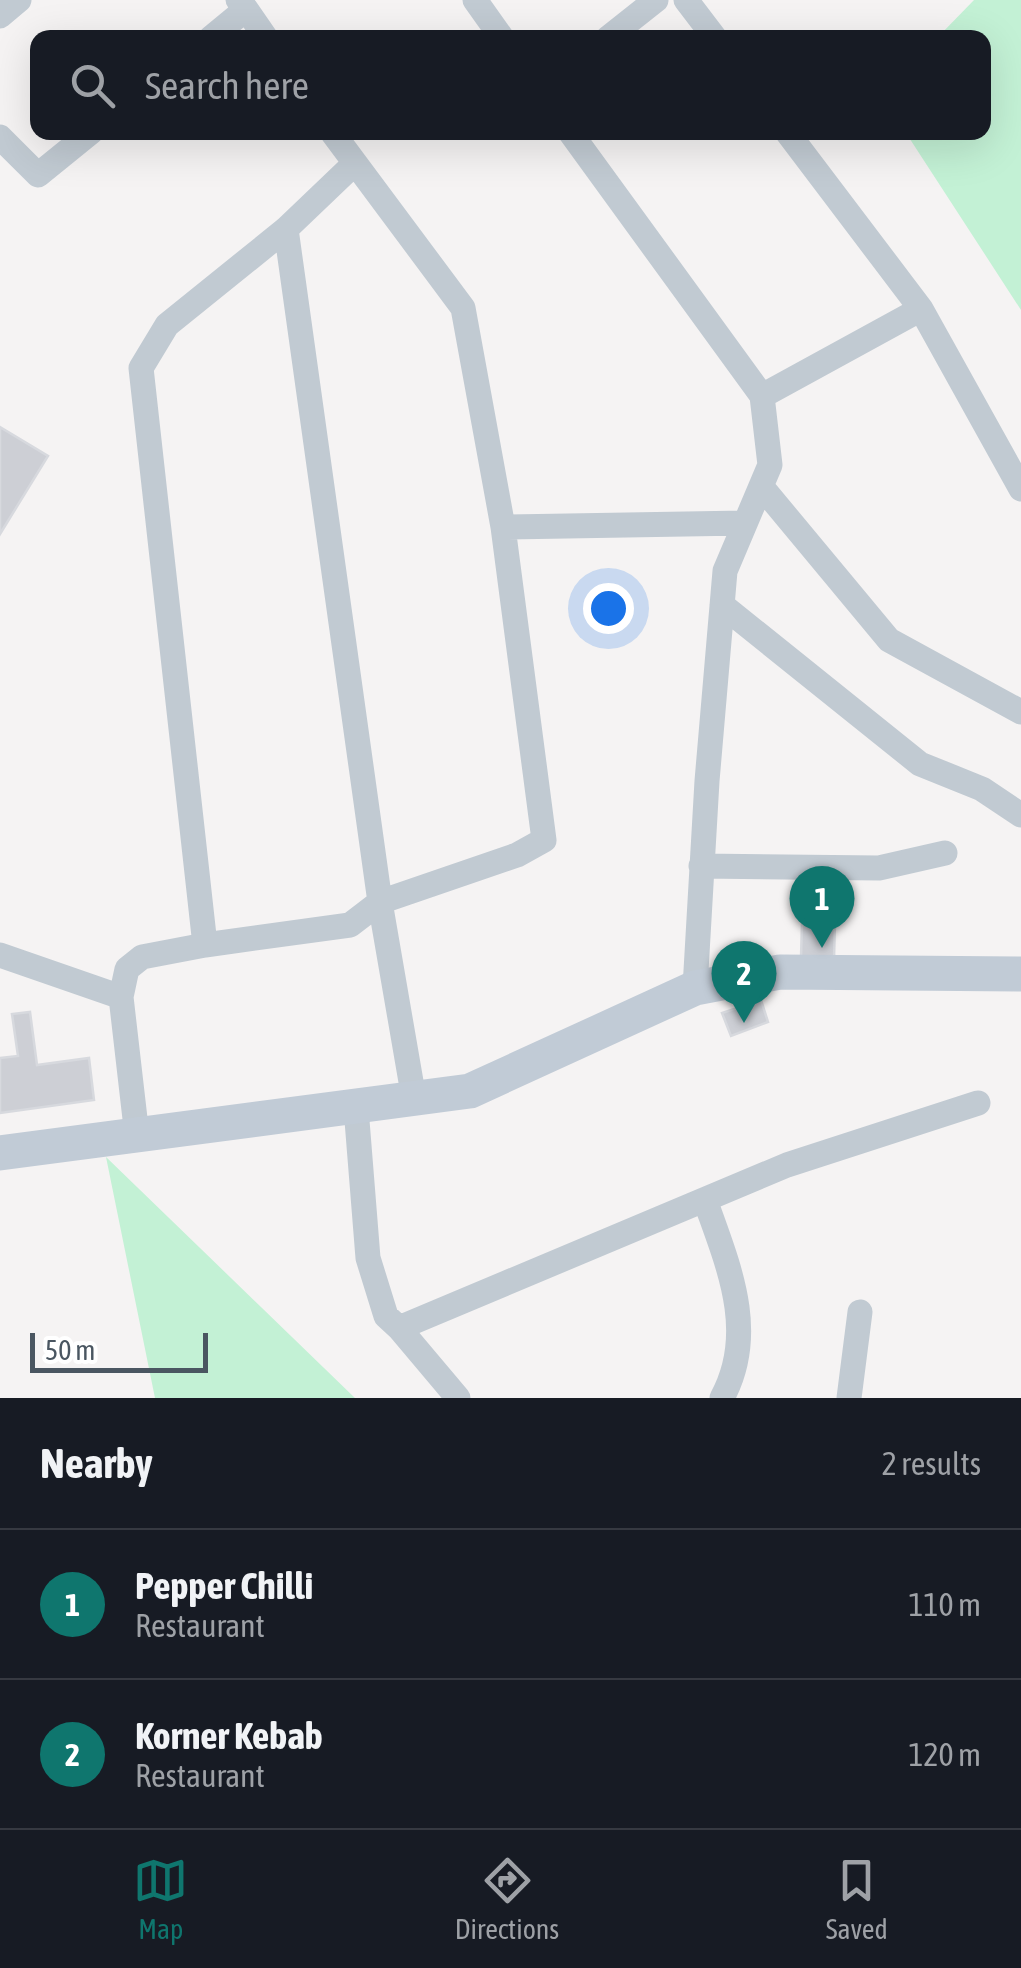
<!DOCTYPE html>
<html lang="en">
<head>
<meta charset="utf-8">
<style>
  :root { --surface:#171b24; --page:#242831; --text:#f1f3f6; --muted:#9ea1a6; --line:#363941; --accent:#0f766e }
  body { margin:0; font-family:"Asap Condensed",sans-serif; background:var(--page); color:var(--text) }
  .scale { position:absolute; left:30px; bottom:25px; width:178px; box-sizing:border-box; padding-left:10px; border:5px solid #4a5661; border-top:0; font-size:28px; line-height:35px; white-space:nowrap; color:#4a5661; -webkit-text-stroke:8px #fff; paint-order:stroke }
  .you { position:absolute; left:608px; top:608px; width:35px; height:35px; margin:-25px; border:8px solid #fff; border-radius:50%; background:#1a73e8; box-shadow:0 0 0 15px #1a73e833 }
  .badge { display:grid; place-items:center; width:65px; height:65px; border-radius:50%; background:var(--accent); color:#fff; font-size:32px; font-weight:700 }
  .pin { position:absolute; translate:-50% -82px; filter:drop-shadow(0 2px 5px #0008) }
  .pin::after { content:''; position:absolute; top:52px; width:35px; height:30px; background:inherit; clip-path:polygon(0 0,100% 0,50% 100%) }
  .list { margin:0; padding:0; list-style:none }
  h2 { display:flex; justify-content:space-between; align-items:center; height:130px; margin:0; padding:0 40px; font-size:42px }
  h2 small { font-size:32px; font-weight:400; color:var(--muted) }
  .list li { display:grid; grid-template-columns:65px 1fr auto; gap:30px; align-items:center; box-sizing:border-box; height:150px; padding:0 40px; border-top:2px solid var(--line) }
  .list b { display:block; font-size:38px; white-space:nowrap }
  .list p { margin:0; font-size:32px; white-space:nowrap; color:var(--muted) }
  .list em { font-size:32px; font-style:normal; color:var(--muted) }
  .icon { flex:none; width:55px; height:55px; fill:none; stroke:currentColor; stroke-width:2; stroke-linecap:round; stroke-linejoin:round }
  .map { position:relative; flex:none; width:1021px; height:1398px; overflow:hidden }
  .search { position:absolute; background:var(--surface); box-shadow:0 10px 40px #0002; left:30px; right:30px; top:30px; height:110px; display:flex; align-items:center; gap:25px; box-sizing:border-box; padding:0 35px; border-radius:20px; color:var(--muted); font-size:38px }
  .sheet { height:430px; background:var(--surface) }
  nav { display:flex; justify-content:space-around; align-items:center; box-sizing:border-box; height:140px; border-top:2px solid var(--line); background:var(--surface); font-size:28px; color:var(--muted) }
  nav a { display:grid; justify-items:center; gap:5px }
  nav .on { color:var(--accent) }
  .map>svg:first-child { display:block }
  .green { fill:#c3f1d5 }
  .building { fill:#cdcfd5; stroke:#d7d9de; stroke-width:2.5 }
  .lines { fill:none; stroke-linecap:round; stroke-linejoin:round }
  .street { stroke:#c1cad2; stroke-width:25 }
  .secondary { stroke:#c1cbd6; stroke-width:35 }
</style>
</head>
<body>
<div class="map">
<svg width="1021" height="1398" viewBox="0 0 1021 1398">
  <rect width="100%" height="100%" fill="#f5f3f3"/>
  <path class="green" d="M974 0H1021V310L906 133 984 132V38L938 37Z
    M106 1157 355 1398H155Z"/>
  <path class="building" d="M0 427 48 456 0 534Z
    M802 922 835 923 834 959 801 958Z
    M761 1000 768 1022 731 1036 722 1013Z
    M30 1012 37 1065 89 1058 94 1100 0 1113V1058L18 1056 12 1014Z"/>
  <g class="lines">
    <path class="street" d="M475 0 502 38
      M686 0 715 38
      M246 9 266 38
      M0 16 19 0
      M211 38 246 9 238 0
      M608 38 656 0
      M570 132 762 396 770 465 725 571 707 781 695 988
      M787 132 921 309 1021 489
      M0 137 38 175 91 132
      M286 229 380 902 414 1099
      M762 396 921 309
      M761 486 889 640 1021 712
      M503 527 745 523
      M722 605 920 764 982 789 1021 815
      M701 866 879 868 945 853
      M205 945 141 368 167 325 286 229 354 164
      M0 955 121 997 137 1136
      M121 997 127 969 142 957 205 945 350 925 380 902 517 855 544 840 503 527 463 308 332 132
      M356 1108 368 1258 386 1316 399 1328 458 1398
      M705 1200C728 1265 758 1332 722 1398
      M399 1328 787 1165 978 1103
      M849 1398 860 1312"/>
    <path class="secondary" d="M0 1153 470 1091 695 988 780 972 1021 974"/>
  </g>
</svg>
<div class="scale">50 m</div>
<div class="you"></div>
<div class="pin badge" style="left:822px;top:948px">1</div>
<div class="pin badge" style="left:744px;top:1023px">2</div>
<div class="search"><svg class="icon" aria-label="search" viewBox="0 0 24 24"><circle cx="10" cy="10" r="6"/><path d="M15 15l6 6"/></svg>Search here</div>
</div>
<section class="sheet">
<h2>Nearby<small>2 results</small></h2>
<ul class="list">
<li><span class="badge">1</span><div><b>Pepper Chilli</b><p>Restaurant</p></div><em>110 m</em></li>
<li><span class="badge">2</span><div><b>Korner Kebab</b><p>Restaurant</p></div><em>120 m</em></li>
</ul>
</section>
<nav>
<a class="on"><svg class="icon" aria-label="map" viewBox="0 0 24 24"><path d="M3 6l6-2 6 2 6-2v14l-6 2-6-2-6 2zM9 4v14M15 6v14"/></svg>Map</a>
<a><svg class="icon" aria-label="directions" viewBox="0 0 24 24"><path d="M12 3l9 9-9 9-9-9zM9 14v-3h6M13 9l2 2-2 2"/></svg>Directions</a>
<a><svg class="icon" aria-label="saved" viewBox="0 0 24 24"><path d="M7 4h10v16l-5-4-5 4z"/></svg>Saved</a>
</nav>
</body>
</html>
